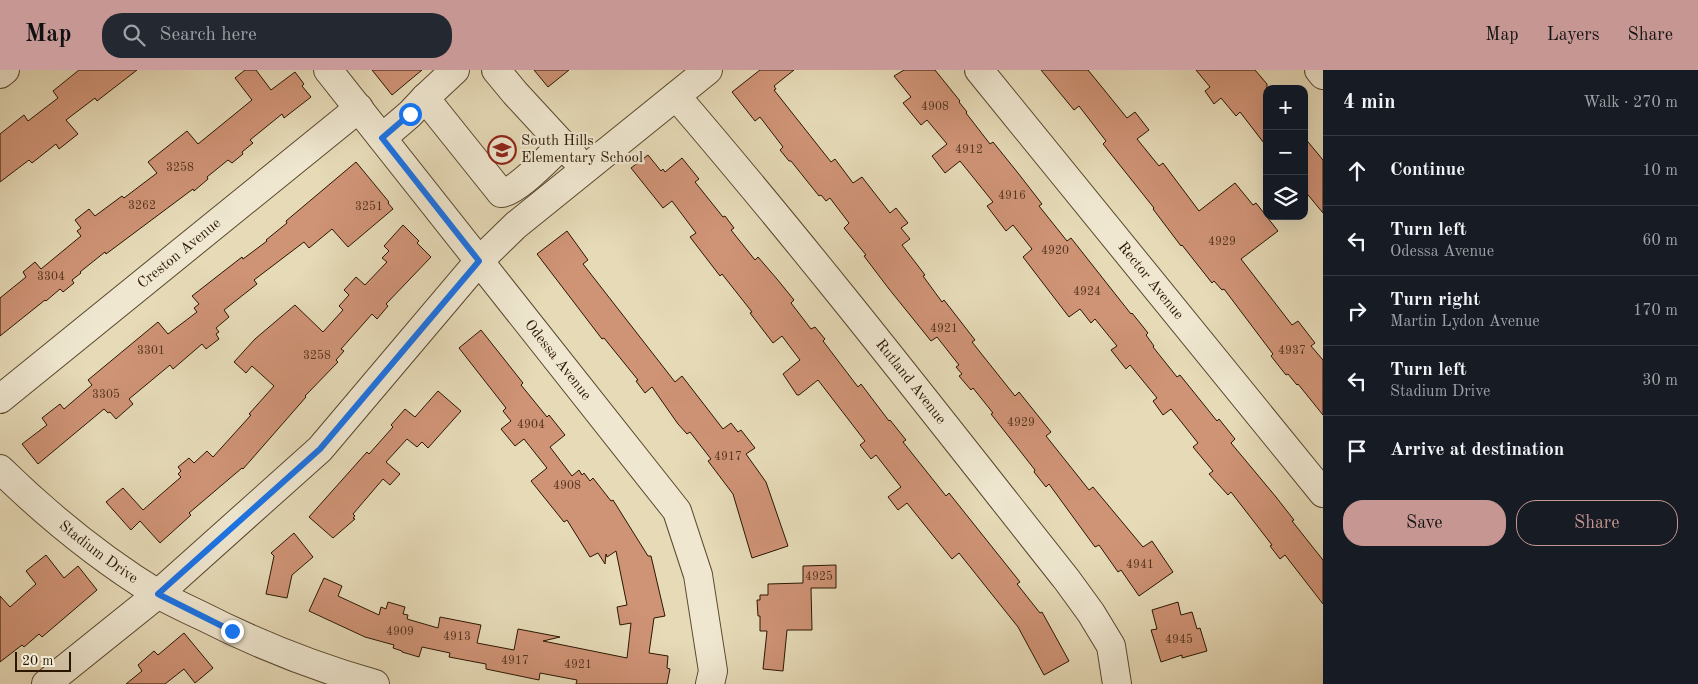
<!DOCTYPE html>
<html lang="en">
<head>
<meta charset="utf-8">
<style>
  :root { --surface:#171b24; --page:#242831; --text:#f1f3f6; --muted:#9ea1a6; --line:#363941; --accent:#c59692 }
  body { margin:0; font-family:"Old Standard TT",serif; background:var(--page); color:var(--text) }
  .controls { position:absolute; right:15px; top:15px; display:grid; overflow:hidden; border-radius:10px; box-shadow:0 5px 20px #0002 }
  .controls button { width:45px; height:45px; display:grid; place-items:center; padding:0; border:0; border-bottom:1px solid var(--line); background:var(--surface); color:var(--text); font:25px sans-serif }
  .scale { position:absolute; left:15px; bottom:12px; width:56px; box-sizing:border-box; padding-left:5px; border:2px solid #2a1601; border-top:0; font-size:14px; line-height:18px; white-space:nowrap; color:#2a1601; -webkit-text-stroke:4px #efe7d0; paint-order:stroke }
  .stop { position:absolute; width:15px; height:15px; margin:-11px; border:4px solid #1a73e8; border-radius:50%; background:#fff }
  .stop.end { background:#1a73e8; border-color:#fff; box-shadow:0 1px 5px #0008 }
  .list { margin:0; padding:0; list-style:none }
  h2 { display:flex; justify-content:space-between; align-items:center; height:65px; margin:0; padding:0 20px; font-size:21px }
  h2 small { font-size:16px; font-weight:400; color:var(--muted) }
  .list li { display:grid; grid-template-columns:32px 1fr auto; gap:15px; align-items:center; box-sizing:border-box; height:70px; padding:0 20px; border-top:1px solid var(--line) }
  .list b { display:block; font-size:19px; white-space:nowrap }
  .list p { margin:0; font-size:16px; white-space:nowrap; color:var(--muted) }
  .list em { font-size:16px; font-style:normal; color:var(--muted) }
  .actions { display:flex; gap:10px; padding:15px 20px }
  .actions a { flex:1; padding:11px 0; border:1px solid var(--accent); border-radius:20px; text-align:center; font-size:18px; color:var(--accent) }
  .actions .main { background:var(--accent); color:#111 }
  .icon { flex:none; width:28px; height:28px; fill:none; stroke:currentColor; stroke-width:2; stroke-linecap:round; stroke-linejoin:round }
  .map { position:relative; flex:none; width:1323px; height:614px; overflow:hidden }
  header { display:flex; align-items:center; gap:30px; box-sizing:border-box; height:70px; padding:0 25px; background:var(--accent); color:#111 }
  header strong { font-size:24px }
  nav { display:flex; gap:28px; margin-inline-start:auto; font-size:18px }
  .search { width:350px; height:45px; background:var(--page); display:flex; align-items:center; gap:12px; box-sizing:border-box; padding:0 18px; border-radius:20px; color:var(--muted); font-size:19px }
  main { display:flex }
  aside { flex:1; background:var(--surface) }
  .map>svg:first-child { display:block }
  .building { fill:#cf9376; stroke:#2a1601 }
  .lines { fill:none; stroke-linecap:round; stroke-linejoin:round }
  .minor-casing { stroke:#59472e; stroke-width:30 }
  .minor { stroke:#efe7d0; stroke-width:28 }
  .route { stroke:#1a73e8; stroke-width:6 }
  .labels { text-anchor:middle; dominant-baseline:central; stroke-width:4.5; stroke-linejoin:round; paint-order:stroke }
  .number-label { font-size:12px; fill:#53351e }
  .poi-label { font-size:15px; fill:#2a1601; stroke:#efe7d0; text-anchor:start }
  .street-label { font-size:15px; fill:#2a1601; stroke:#efe7d0 }
</style>
</head>
<body>
<header>
<strong>Map</strong>
<div class="search"><svg class="icon" aria-label="search" viewBox="0 0 24 24"><circle cx="10" cy="10" r="6"/><path d="M15 15l6 6"/></svg>Search here</div>
<nav><a>Map</a><a>Layers</a><a>Share</a></nav>
</header>
<main>
<div class="map">
<svg width="1323" height="614" viewBox="0 0 1323 614">
  <rect width="100%" height="100%" fill="#e6dab7"/>
  <filter id="stains"><feTurbulence type="fractalNoise" baseFrequency=".004" numOctaves="4"/><feColorMatrix values="0 0 0 0 .2 0 0 0 0 .09 0 0 0 0 .02 0 0 0 .5 -.17"/></filter>
  <radialGradient id="worn" r=".72"><stop offset=".6" stop-color="#630" stop-opacity="0"/><stop offset="1" stop-color="#630" stop-opacity=".3"/></radialGradient>
  <path class="building" d="M79 0H137L97 31 95 28 66 50 78 64 59 79 56 74 32 93 29 90 0 112V64L24 45 28 51 58 28 53 21Z
    M245 0H256L271 20 295 2 304 14 302 16 311 27 284 48 282 44 250 70 253 73 242 82 243 84 232 93 228 90 207 107 208 109 194 121 193 119 106 184 105 182 80 202 81 203 72 210 74 213 63 222 60 219 46 231 45 230 0 266V228L26 207 23 202 35 192 41 199 81 166 77 161 81 158 75 150 89 139 95 146 122 126 124 128 157 103 148 92 187 61 198 74 252 30 235 8Z
    M372 0H422L392 25Z
    M534 0H569L548 17Z
    M760 0H794L774 16 776 19 774 20 831 92 835 89 853 113 862 107 890 143 896 138 908 153 901 158 910 169 902 175 925 205 923 206 942 232 944 230 975 270 972 272 1015 326 1019 322 1051 362 1046 366 1089 420 1093 417 1143 477 1152 471 1173 502 1139 526 1121 500 1118 502 1099 475 1095 477 1049 414 1046 417 1034 402 1035 400 991 344 993 343 973 318 971 320 959 306 962 304 956 297 959 295 937 267 931 271 889 219 864 186 866 185 844 158 849 153 830 128 826 131 821 125 819 126 791 91H789L780 80 783 77 760 47 755 51 732 22Z
    M904 0H935L960 31 959 32 967 42 966 43 990 74 993 72 1018 103 1042 134 1039 136 1067 171 1071 168 1131 244 1132 243 1148 263 1146 265 1154 276 1153 277 1177 307 1180 305 1217 351 1219 349 1235 369 1231 373 1276 427 1294 450 1292 451 1323 490V534L1285 485 1280 489 1270 476 1272 475 1231 422 1228 425 1209 404 1213 401 1193 377 1198 373 1171 339 1163 345 1153 331 1157 328 1130 295 1126 299 1111 280 1117 276 1095 249 1091 253 1080 239 1069 247 1023 187 1032 179 1013 155 1006 161 987 136 993 132 960 91 945 103 932 86 947 74 927 50 921 55 903 33 911 27 894 6Z
    M1041 0H1088L1127 48 1135 42 1149 60 1137 69 1159 96 1163 93 1199 141 1235 113 1253 135 1256 133 1278 161 1241 189 1292 255 1298 251 1315 273 1311 276 1323 290V345L1298 314 1297 315 1288 304 1286 305 1271 286 1273 284 1224 219 1222 220 1214 211 1212 213 1182 175 1181 176 1153 139 1154 138 1103 74 1106 71 1079 36 1074 40Z
    M1196 0H1255L1267 14V77L1240 42 1236 46 1221 28 1214 34 1205 21 1210 17Z
    M1304 67 1323 90V143L1304 120Z
    M648 85 661 101 663 99 665 102 682 88 699 109 695 112 723 147 725 146 734 158 731 160 755 190 758 187 777 209 794 230 791 233 811 259 815 257 825 269 823 271 858 317 861 314 889 351 890 350 906 370 903 372 946 426 949 423 1020 512 1017 514 1040 543 1042 542 1069 591 1044 605 1018 557 959 483 952 489 907 433 898 440 888 427 901 417 876 385 871 389 860 375 865 371 818 310 799 325H797L783 304 800 290 782 266 773 273 750 243 752 242 722 204 720 206 690 167 696 163 672 131 663 138 631 98Z
    M356 92 389 132 388 133 393 139 348 177 332 159 309 178 304 172 254 210 257 214 224 240 229 247 216 258 219 262 216 264 219 269 206 279 202 274 173 299 170 295 129 329 133 334 116 349 110 342 108 343 104 339 38 394 22 374 47 355 42 348 60 334 64 339 92 315 88 310 158 252 168 264 197 242 194 238 199 234 192 226 242 187 243 189 267 171 266 170 287 153 286 151Z
    M403 155 419 171 417 173 431 187 386 234 388 236 377 249 372 244 341 279 344 281 336 290 338 292 305 326 306 327 243 399 242 398 189 443 191 445 160 473 140 451 131 460 106 432 123 418 143 440 181 407 178 404 181 401 178 397 189 388 194 393 207 381 213 387 251 345 249 344 274 316 252 296 246 303 234 292 255 269 295 235 323 262 343 240 339 236 349 225 344 220 356 207 365 215 387 192 382 188 389 181 384 176Z
    M567 161 588 190 583 194 675 312 682 306 723 359 731 353 738 362 741 360 755 378 746 384 766 412 788 476 752 488 733 424 708 391 711 389 690 362 687 364 678 354 652 317 645 323 636 311 638 310 604 268 602 269 537 184Z
    M481 260 523 313 521 315 547 347 549 345 565 365 550 377 572 406 579 400 582 405 584 403 590 411 593 408 611 431 613 430 648 486H651L665 546 654 548 649 583 668 586 667 598 670 599 667 614H576L577 610 540 603 539 610 486 599V594L449 587 450 583 422 577 419 587 402 582V581L393 578 394 575 365 567 309 541 324 508 342 516 338 526 379 545 381 537 386 539 388 532 405 537 403 544 408 545 407 549 438 558 440 547 481 555 477 573 514 580 518 559 560 567 543 571 627 588 631 553 620 555 617 537 627 535 616 481 607 487 606 484 605 494 598 483 590 487 567 450 564 452 531 411 547 398 524 369 515 376 501 359 511 351 503 341 506 338 459 278Z
    M438 321 461 341 428 378 422 372 417 377 407 369 386 392 400 404 390 415 383 409 353 444 355 446 353 448 355 449 333 468 309 447 367 382 369 384 393 357 391 355 405 339 415 347Z
    M294 463 313 487 292 505 287 528 266 524 274 486 271 483Z
    M46 485 64 508 78 496 97 520 42 567 39 564 24 577 22 575 0 592V526L10 537 36 514 26 501Z
    M836 495V518H811L812 560H787L783 601 763 599 767 561H760V546H758L757 530H760V525H768V514L803 513V496Z
    M1178 532 1181 545 1192 542 1197 559 1200 558 1207 581 1182 588V585L1161 592 1151 560 1157 559 1152 540Z
    M184 563 213 598 195 613 184 599 165 614H126L142 601 138 595 154 581 158 585Z"/>
  <g class="lines">
    <defs>
      <g id="minor">
        <path id="s1" d="M328 0 677 441 698 505 713 601 710 614"/>
        <path d="M496 0 515 23 574 87"/>
        <path id="s2" d="M979 0 1323 423"/>
        <path d="M1319 0 1323 5"/>
        <path d="M0 4 5 0"/>
        <path id="s3" d="M676 26C811 183 938 347 1067 510L1091 543 1111 576 1117 614"/>
        <path d="M425 28 501 123C517 122 550 86 563 74"/>
        <path d="M382 68 410 44 425 28 455 0"/>
        <path id="s4" d="M0 329 359 38"/>
        <path id="s5" d="M0 399C48 446 101 489 158 524 172 532 187 539 202 546 257 574 315 597 375 614"/>
        <path d="M46 614 158 524 320 379 479 191 516 155 708 0"/>
      </g>
    </defs>
    <use href="#minor" class="minor-casing"/>
    <use href="#minor" class="minor"/>
  </g>
  <g class="lines">
    <path class="route" d="M232 561 158 524 320 379 479 191 382 68 410 44"/>
  </g>
  <defs>
    <symbol id="school-ring" viewBox="-11 -11 22 22"><circle r="9.5" fill="#efe7d0" stroke="#8f2418" stroke-width="1.5"/><path d="M0-5L7-2L0 1L-7-2ZM-4 1L0 2.5L4 1V4Q0 6-4 4Z" fill="#8f2418"/></symbol>
  </defs>
  <g fill-rule="evenodd">
    <use href="#school-ring" x="486" y="64" width="32" height="32"/>
  </g>
  <g class="labels">
    <g class="number-label">
      <text x="935" y="37">4908</text>
      <text x="969" y="80">4912</text>
      <text x="180" y="98">3258</text>
      <text x="1012" y="126">4916</text>
      <text x="142" y="136">3262</text>
      <text x="369" y="137">3251</text>
      <text x="1222" y="172">4929</text>
      <text x="1055" y="181">4920</text>
      <text x="51" y="207">3304</text>
      <text x="1087" y="222">4924</text>
      <text x="944" y="259">4921</text>
      <text x="151" y="281">3301</text>
      <text x="1292" y="281">4937</text>
      <text x="317" y="286">3258</text>
      <text x="106" y="325">3305</text>
      <text x="1021" y="353">4929</text>
      <text x="531" y="355">4904</text>
      <text x="728" y="387">4917</text>
      <text x="567" y="416">4908</text>
      <text x="1140" y="495">4941</text>
      <text x="819" y="507">4925</text>
      <text x="400" y="562">4909</text>
      <text x="457" y="567">4913</text>
      <text x="1179" y="570">4945</text>
      <text x="515" y="591">4917</text>
      <text x="578" y="595">4921</text>
    </g>
    <g class="poi-label">
      <text x="521" y="71">South Hills<tspan x="521" dy="17">Elementary School</tspan></text>
    </g>
    <g class="street-label">
      <text stroke="none"><textPath href="#s4" startOffset="231">Creston Avenue</textPath></text>
      <text stroke="none"><textPath href="#s2" startOffset="272">Rector Avenue</textPath></text>
      <text stroke="none"><textPath href="#s1" startOffset="370">Odessa Avenue</textPath></text>
      <text stroke="none"><textPath href="#s3" startOffset="370">Rutland Avenue</textPath></text>
      <text stroke="none"><textPath href="#s5" startOffset="129">Stadium Drive</textPath></text>
    </g>
  </g>
  <rect width="100%" height="100%" filter="url(#stains)"/>
  <rect width="100%" height="100%" fill="url(#worn)"/>
</svg>
<div class="controls">
<button>+</button>
<button>−</button>
<button><svg class="icon" aria-label="layers" viewBox="0 0 24 24"><path d="M12 4l9 5-9 5-9-5zM3 14l9 5 9-5"/></svg></button>
</div>
<div class="scale">20 m</div>
<div class="stop" style="left:410px;top:44px"></div>
<div class="stop end" style="left:232px;top:561px"></div>
</div>
<aside>
<h2>4 min<small>Walk · 270 m</small></h2>
<ul class="list">
<li><svg class="icon" aria-label="ahead" viewBox="0 0 24 24"><path d="M12 20V5M6 11l6-6 6 6"/></svg><div><b>Continue</b></div><em>10 m</em></li>
<li><svg class="icon" aria-label="left" viewBox="0 0 24 24"><path d="M17 20v-9H6M10 6l-5 5 5 5"/></svg><div><b>Turn left</b><p>Odessa Avenue</p></div><em>60 m</em></li>
<li><svg class="icon" aria-label="right" viewBox="0 0 24 24"><path d="M7 20v-9h11M14 6l5 5-5 5"/></svg><div><b>Turn right</b><p>Martin Lydon Avenue</p></div><em>170 m</em></li>
<li><svg class="icon" aria-label="left" viewBox="0 0 24 24"><path d="M17 20v-9H6M10 6l-5 5 5 5"/></svg><div><b>Turn left</b><p>Stadium Drive</p></div><em>30 m</em></li>
<li><svg class="icon" aria-label="arrive" viewBox="0 0 24 24"><path d="M6 21V4h12l-3 4 3 4H6"/></svg><div><b>Arrive at destination</b></div></li>
</ul>
<div class="actions"><a class="main">Save</a><a>Share</a></div>
</aside>
</main>
</body>
</html>
